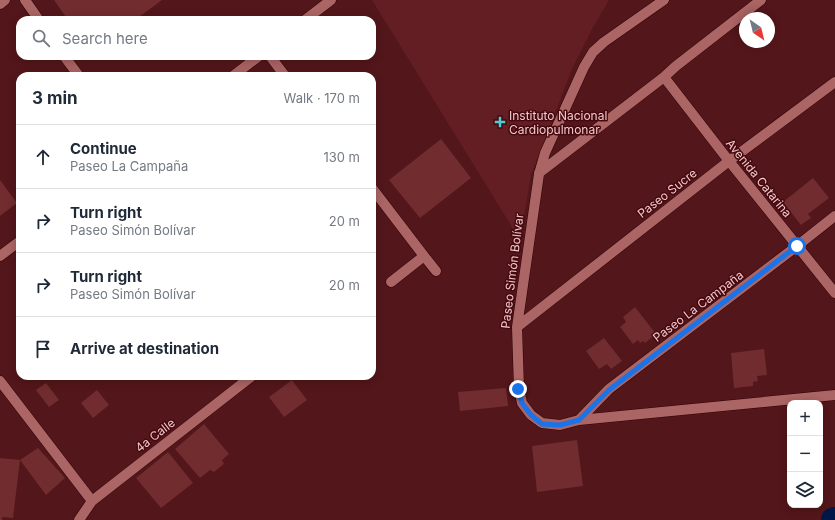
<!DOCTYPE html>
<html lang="en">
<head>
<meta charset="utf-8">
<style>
  :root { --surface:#fff; --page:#f2f2f3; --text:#1f2937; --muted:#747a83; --line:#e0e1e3 }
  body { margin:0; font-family:Inter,sans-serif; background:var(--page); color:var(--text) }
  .controls { position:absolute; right:12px; bottom:12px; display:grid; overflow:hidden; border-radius:8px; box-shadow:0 2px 10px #0003 }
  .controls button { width:36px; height:36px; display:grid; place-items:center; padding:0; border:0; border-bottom:1px solid var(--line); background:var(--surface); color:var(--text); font:20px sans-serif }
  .compass { position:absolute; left:739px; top:12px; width:36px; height:36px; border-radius:50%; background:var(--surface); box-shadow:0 2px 10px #0003; rotate:145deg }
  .stop { position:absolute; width:12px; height:12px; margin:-9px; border:3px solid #1a73e8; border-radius:50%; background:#fff }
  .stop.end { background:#1a73e8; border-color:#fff; box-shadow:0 1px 4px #0008 }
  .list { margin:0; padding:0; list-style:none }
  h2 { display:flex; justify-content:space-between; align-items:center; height:52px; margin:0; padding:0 16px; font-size:17px }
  h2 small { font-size:13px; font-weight:400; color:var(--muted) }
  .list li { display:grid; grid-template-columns:26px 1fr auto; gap:12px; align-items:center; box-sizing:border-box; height:64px; padding:0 16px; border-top:1px solid var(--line) }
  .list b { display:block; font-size:15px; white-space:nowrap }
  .list p { margin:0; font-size:13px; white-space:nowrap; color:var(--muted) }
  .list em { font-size:13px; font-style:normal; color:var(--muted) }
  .icon { flex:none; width:22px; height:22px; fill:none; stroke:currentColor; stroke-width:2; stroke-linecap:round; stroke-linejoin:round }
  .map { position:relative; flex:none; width:835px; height:520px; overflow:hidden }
  .search { position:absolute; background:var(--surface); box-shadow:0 2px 10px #0003; left:16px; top:16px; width:360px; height:44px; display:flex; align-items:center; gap:10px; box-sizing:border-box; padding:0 14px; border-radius:12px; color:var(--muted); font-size:15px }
  .panel { position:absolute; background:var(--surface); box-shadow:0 2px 10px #0003; left:16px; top:72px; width:360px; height:308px; border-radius:12px }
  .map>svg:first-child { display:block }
  .built { fill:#631e23 }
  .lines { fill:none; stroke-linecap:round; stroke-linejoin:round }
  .river { stroke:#001749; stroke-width:26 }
  .building { fill:#712c2f }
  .minor-casing { stroke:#300308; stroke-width:11 }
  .minor { stroke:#ab6564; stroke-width:10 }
  .route { stroke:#1a73e8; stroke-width:5 }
  .poi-dot { fill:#51ccd3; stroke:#470910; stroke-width:1.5 }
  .labels { text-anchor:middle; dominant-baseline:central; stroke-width:3; stroke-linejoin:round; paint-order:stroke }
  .poi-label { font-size:12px; fill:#f1c9c8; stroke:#470910; text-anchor:start }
  .street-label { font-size:12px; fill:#f1c9c8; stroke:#470910 }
</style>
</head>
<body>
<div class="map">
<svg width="835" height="520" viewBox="0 0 835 520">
  <rect width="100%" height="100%" fill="#53161a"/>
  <path class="built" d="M372 0H609L591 31 572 69 531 175 520 240Z"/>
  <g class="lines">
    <path class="river" d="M834 520H835"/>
  </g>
  <path class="building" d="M54 0H162L135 20H68Z
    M441 139 471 178 420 218 389 180Z
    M813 178 829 198 808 214 811 218 801 225 783 202Z
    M0 180 17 203 0 216Z
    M635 307 656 334 645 343 643 341 640 343 638 340 633 344 620 327 626 322 623 317Z
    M604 338 622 361 611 369 607 364 599 369 586 351Z
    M764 349 767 375 757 376 758 381 753 382V386L734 388 731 353Z
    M292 380 307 400 284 417 269 397Z
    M46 383 59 400 49 407 36 390Z
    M506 388 508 406 460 411 458 392Z
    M97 390 109 405 93 418 81 403Z
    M204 424 229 454 222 460 224 464 214 472 210 470 200 478 175 449Z
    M577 440 583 486 537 492 532 446Z
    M38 448 65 478 46 495 20 460Z
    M168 452 193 483 161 508 136 478Z
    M0 458 20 460 13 518 2 517V520H0Z"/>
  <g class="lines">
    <defs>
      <path id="minor" d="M25 0 39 20
        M664 0 604 42 593 52 584 67 545 153 539 174 517 327 519 389 522 403 531 415 542 423 560 425 579 420 835 395
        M0 4 5 0
        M305 20 331 0
        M64 56 79 76
        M270 56 285 76
        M233 76 259 56
        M664 77 729 161 835 293
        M539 173 664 77 676 66 761 0
        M372 188 424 256 391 282
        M0 256 20 241
        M424 256 436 271
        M517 327 729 161 835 82
        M0 381 92 501
        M579 420 609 389 797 246 835 216
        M79 520 92 501 252 376"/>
    </defs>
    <use href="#minor" class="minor-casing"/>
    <use href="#minor" class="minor"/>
  </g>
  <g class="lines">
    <path class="route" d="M518 389 522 403 531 415 542 424 560 425 579 420 609 390 797 246"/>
  </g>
  <path class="poi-dot" d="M498 116h4v4h4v4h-4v4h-4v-4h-4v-4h4z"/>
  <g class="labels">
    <g class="poi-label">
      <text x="509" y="115">Instituto Nacional<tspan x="509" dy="14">Cardiopulmonar</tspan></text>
    </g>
    <g class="street-label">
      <text transform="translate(759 178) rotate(51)">Avenida Catarina</text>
      <text transform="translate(667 193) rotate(-38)">Paseo Sucre</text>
      <text transform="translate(512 271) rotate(-83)">Paseo Simón Bolívar</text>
      <text transform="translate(698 306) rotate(-37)">Paseo La Campaña</text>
      <text transform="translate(155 435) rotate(-38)">4a Calle</text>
    </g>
  </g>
</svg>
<div class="controls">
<button>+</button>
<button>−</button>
<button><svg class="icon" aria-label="layers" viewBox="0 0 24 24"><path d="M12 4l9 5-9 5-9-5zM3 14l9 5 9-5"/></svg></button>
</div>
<svg class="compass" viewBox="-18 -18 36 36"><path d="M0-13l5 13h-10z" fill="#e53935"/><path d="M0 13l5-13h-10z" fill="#747a83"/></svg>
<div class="stop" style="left:797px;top:246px"></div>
<div class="stop end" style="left:518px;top:389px"></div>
<div class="search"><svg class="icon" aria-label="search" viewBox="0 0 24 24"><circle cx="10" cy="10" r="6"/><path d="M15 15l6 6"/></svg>Search here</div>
<section class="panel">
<h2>3 min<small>Walk · 170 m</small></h2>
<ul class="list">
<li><svg class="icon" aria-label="ahead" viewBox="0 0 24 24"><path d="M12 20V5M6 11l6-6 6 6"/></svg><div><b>Continue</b><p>Paseo La Campaña</p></div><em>130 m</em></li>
<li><svg class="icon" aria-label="right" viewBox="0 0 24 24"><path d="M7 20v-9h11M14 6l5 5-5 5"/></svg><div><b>Turn right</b><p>Paseo Simón Bolívar</p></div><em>20 m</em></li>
<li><svg class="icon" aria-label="right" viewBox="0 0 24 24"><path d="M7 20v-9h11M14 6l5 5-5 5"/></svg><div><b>Turn right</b><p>Paseo Simón Bolívar</p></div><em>20 m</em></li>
<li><svg class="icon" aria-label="arrive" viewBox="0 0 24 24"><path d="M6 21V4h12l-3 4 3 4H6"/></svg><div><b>Arrive at destination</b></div></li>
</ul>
</section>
</div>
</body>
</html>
